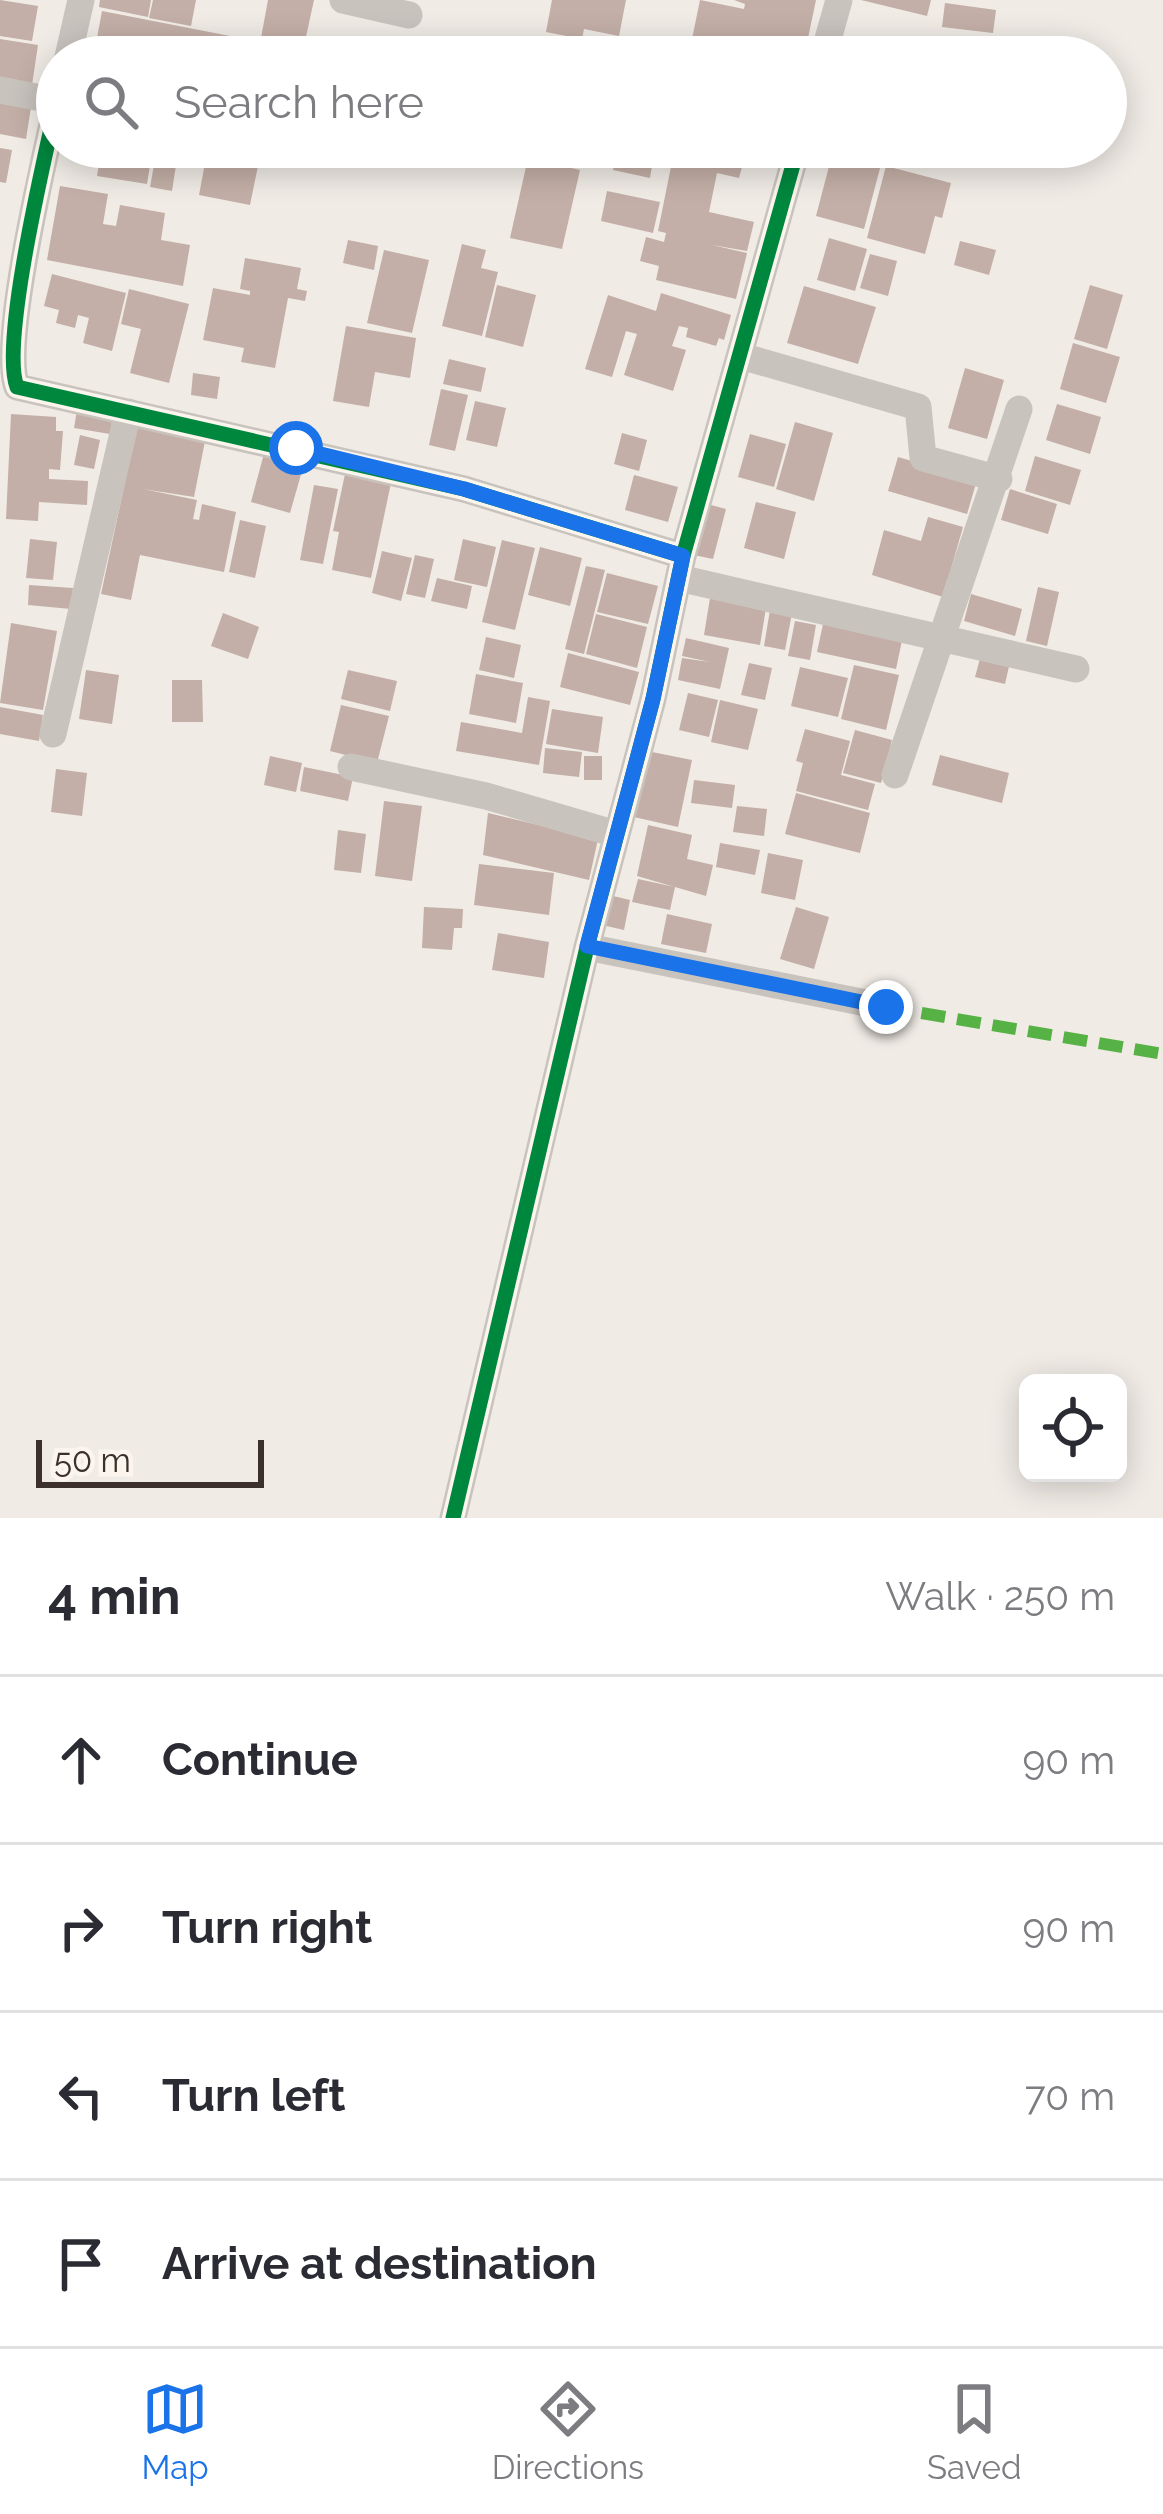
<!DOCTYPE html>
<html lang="en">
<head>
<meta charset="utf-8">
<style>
  :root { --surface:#fff; --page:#f2f2f3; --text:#2b2b33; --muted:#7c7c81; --line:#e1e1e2; --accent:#1a73e8 }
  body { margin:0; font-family:Raleway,sans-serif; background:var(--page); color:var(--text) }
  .controls { position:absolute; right:36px; bottom:36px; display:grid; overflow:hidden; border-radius:18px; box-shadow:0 6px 30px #0003 }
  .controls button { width:108px; height:108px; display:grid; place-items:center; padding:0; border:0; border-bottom:3px solid var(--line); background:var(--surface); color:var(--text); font:60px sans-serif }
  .scale { position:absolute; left:36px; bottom:30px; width:228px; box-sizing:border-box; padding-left:12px; border:6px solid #3b302b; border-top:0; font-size:33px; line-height:42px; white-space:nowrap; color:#3b302b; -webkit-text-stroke:9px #fbf5ee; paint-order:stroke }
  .stop { position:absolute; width:36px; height:36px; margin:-27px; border:9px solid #1a73e8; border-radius:50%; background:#fff }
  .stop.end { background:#1a73e8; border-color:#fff; box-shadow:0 3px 12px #0008 }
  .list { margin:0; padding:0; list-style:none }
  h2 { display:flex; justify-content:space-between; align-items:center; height:156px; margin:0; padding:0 48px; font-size:51px }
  h2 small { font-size:39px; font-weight:400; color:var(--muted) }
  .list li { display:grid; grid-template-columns:78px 1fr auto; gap:36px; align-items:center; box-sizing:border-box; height:168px; padding:0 48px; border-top:3px solid var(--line) }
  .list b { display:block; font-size:45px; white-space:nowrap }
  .list em { font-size:39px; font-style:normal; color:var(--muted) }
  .icon { flex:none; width:66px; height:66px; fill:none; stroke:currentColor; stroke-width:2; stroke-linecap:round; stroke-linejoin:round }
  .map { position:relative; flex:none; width:1163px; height:1518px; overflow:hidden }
  .search { position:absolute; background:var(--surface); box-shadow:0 6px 30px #0003; left:36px; right:36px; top:36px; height:132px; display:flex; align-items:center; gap:30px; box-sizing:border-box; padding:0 42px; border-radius:66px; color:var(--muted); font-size:45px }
  .sheet { height:828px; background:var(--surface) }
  nav { display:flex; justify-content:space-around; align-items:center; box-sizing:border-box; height:168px; border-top:3px solid var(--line); background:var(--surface); font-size:33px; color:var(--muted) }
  nav a { display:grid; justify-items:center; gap:6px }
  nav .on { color:var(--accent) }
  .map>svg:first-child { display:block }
  .building { fill:#c3afa7 }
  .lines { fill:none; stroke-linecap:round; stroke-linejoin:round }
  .street { stroke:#c9c3be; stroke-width:27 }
  .quiet { stroke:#57b246; stroke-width:12; stroke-dasharray:24 12; stroke-linecap:butt }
  .cycleway-casing { stroke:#fbf5ee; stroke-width:22 }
  .cycleway { stroke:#00873e; stroke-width:15 }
  .route { stroke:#1a73e8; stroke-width:15 }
</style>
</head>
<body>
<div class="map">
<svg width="1163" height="1518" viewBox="0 0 1163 1518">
  <rect width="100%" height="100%" fill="#f0ebe5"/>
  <path class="building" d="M0 0 38 6 32 41 0 36Z
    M100 0H151L148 17 99 7Z
    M153 0H196L191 26 149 18Z
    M268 0H314L304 46 261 38Z
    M552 0H626L619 36 584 29 582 39 546 32Z
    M700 0 744 9 745 4 734 0H816L804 57H761L736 52 737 36 734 53 691 44Z
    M861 0H931L927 16Z
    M945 3 996 10 993 33 942 27Z
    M102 11 230 36 226 57H108L111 41 97 38Z
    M906 37 950 46 948 57 902 56Z
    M0 39 38 45 32 85 0 80Z
    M689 49 719 55V57H688Z
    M0 101 31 107 26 139 0 134Z
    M102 147H153L147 184 97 176Z
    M208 147 260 156 250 205 199 195Z
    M617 147H665L663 162 653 160 650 178 613 170Z
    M675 147H710L745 156 739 178 717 173 709 212 754 222 747 251 712 245 747 253 736 299 656 280 659 266 640 261 646 237 664 242 666 233 658 231Z
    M825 147H884L879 165 824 151Z
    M0 148 12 150 6 183 0 182Z
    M157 148 178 152 172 191 150 187Z
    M832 155 880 168 864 229 816 216Z
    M528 158 580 170 562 249 510 238Z
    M886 166 951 183 942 218 935 216 925 254 867 238Z
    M60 186 108 194 103 224 116 226 120 205 165 213 161 240 190 245 183 286 47 260Z
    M607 191 660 202 653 233 601 221Z
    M829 238 867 249 855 291 817 280Z
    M348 240 378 246 374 270 343 263Z
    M960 241 996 250 989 275 954 265Z
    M462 244 486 250 481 268 498 272 482 336 442 326Z
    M384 250 429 260 412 333 367 323Z
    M870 254 897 261 888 296 860 288Z
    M245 258 301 268 297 289 307 291 305 301 288 298 275 368 241 362 244 348 203 340 213 288 250 295V291L240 289Z
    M52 274 126 293 112 351 83 343 89 318 78 315 75 328 56 323 59 310 44 306Z
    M497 285 536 295 523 347 485 337Z
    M1090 285 1123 295 1107 349 1074 339Z
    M804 286 876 307 858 364 787 343Z
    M129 289 189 304 169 383 130 373 141 329 121 324Z
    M661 293 731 315 724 340 719 338 716 346 686 337 688 328 679 326 672 346 686 350 673 391 624 375 637 334 626 331 612 377 585 369 608 295 656 311Z
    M346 326 416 338 410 378 375 372 369 407 333 401Z
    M1073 343 1120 357 1106 403 1060 389Z
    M449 359 486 368 481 392 443 384Z
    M965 368 1004 380 987 439 948 428Z
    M193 373 220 377 217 399 191 395Z
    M441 389 468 395 455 451 429 445Z
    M475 401 506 408 497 447 466 440Z
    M78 404 114 410 110 434 74 428Z
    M1057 404 1101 417 1090 454 1046 440Z
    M11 414 56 417V431H63L60 470 49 469V479L88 481 87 505 39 502 38 521 6 519Z
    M139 417 207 431 194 497 143 489 197 500 193 519 199 520 202 504 236 512 224 572 140 555 131 600 101 594Z
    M795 422 833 433 814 501 776 489Z
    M622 433 647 440 639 471 614 464Z
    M750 434 786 444 774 487 738 477Z
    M80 435 100 440 94 469 74 465Z
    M266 446 306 457 290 513 251 502Z
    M1035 456 1081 470 1070 505 1025 491Z
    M898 457 977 480 967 514 888 491Z
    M345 474 391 483 371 578 332 570 339 532 333 531Z
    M634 475 678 487 668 522 625 510Z
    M314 485 338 489 323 564 300 560Z
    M1010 489 1057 504 1048 534 1001 520Z
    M756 502 796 512 784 559 744 548Z
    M707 504 726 509 713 559 694 555Z
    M928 517 963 527 943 597 872 575 884 530 921 541Z
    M240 520 266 526 255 578 229 572Z
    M30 539 57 542 53 580 26 578Z
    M463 539 496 547 487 587 454 580Z
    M502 540 535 548 515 630 482 622Z
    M540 547 582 558 570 606 528 595Z
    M382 551 412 558 401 601 372 593Z
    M415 555 434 559 425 598 406 594Z
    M586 566 605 570 584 654 565 649Z
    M607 573 658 586 648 624 597 612Z
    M437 578 472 586 467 609 431 601Z
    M29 585 73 588 71 609 28 605Z
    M1038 587 1059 592 1047 646 1026 641Z
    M971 594 1022 609 1015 636 964 621Z
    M710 598 766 608 760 645 704 635Z
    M771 604 793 608 785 650 764 646Z
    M223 613 259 627 248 659 211 646Z
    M596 614 647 627 637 668 586 654Z
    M825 615 904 631 896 669 817 652Z
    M795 621 816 625 810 660 788 656Z
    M11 623 57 631 43 710 0 703Z
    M486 637 521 645 514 678 479 670Z
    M686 638 729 648 720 689 678 680 682 658 710 662 682 656Z
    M568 653 639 672 630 705 560 687Z
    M981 655 1010 662 1005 684 975 677Z
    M749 663 772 668 765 700 741 695Z
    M854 665 899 675 886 730 841 719Z
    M800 667 848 678 838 717 791 706Z
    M86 670 119 675 112 724 79 719Z
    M348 670 397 681 390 711 341 699Z
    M476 674 523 683 516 723 469 714Z
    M172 680H202L203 722H172Z
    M688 693 718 700 709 737 679 730Z
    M528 697 550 701 539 765 456 751 461 722 522 733Z
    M720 700 758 709 748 750 711 742Z
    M341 705 389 716 377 763 330 751Z
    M0 707 43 715 39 741 0 734Z
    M552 709 603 717 598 753 546 744Z
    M805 729 850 741 841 775 875 784 868 810 796 791 803 763 796 761Z
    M855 730 892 740 881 783 843 773Z
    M545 748 582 752 579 777 543 773Z
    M647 751 692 760 678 827 634 817Z
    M940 755 1009 773 1002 803 932 785Z
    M270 756 302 763 296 792 264 785Z
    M584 756H602V780H584Z
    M304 767 353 777 348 801 300 791Z
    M56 769 87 773 82 816 51 812Z
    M694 780 735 785 732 808 691 803Z
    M796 793 870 813 860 853 785 834Z
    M384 801 422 806 412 881 375 876Z
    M737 806 767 809 764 836 733 832Z
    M488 813 598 839 589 880 483 855Z
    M648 825 692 835 687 859 713 865 706 896 637 876Z
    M338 830 366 834 361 873 334 870Z
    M720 843 760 850 755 875 716 867Z
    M768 853 803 860 795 900 761 893Z
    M479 864 554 873 549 915 474 905Z
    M638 879 675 887 670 910 632 902Z
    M609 895 630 900 624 930 602 925Z
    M424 907 463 909 462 928H454L452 950 422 948Z
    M796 907 829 917 814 969 780 959Z
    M667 914 712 924 706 953 661 944Z
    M498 933 549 942 544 978 492 970Z"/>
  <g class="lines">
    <path class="street" d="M343 0 409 15
      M68 57 81 0
      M823 57 839 0
      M0 90 57 101
      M57 102C45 156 0 344 17 387L464 489 683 556 653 699 587 947 453 1518
      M741 356 918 407 923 458 999 479
      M683 556 798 147
      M679 578 1076 669
      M53 734 128 412
      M351 767 486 796 616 834
      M895 775 1019 409
      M587 947 886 1007"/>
    <path class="quiet" d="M886 1007 1163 1054"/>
    <defs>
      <path id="cycleway" d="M57 102C45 156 0 344 17 387L464 489 683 556 653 699 587 947 453 1518
        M683 556 798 147"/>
    </defs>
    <use href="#cycleway" class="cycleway-casing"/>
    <use href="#cycleway" class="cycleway"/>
  </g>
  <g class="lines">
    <path class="route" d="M296 448 464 489 683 556 653 699 587 946 886 1007"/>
  </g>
</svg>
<div class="controls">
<button><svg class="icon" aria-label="locate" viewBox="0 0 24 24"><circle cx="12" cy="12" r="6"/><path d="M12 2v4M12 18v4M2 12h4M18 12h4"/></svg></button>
</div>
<div class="scale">50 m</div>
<div class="stop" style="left:296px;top:448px"></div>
<div class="stop end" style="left:886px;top:1007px"></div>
<div class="search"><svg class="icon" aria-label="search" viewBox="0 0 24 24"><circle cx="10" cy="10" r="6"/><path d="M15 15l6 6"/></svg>Search here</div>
</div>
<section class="sheet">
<h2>4 min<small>Walk · 250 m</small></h2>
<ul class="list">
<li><svg class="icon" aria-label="ahead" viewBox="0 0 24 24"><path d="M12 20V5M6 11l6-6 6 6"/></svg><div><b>Continue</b></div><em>90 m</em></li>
<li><svg class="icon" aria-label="right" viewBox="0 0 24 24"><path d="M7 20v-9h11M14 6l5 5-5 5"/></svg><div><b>Turn right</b></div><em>90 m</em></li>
<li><svg class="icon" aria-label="left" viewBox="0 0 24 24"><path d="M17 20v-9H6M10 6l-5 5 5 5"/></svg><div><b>Turn left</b></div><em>70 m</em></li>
<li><svg class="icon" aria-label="arrive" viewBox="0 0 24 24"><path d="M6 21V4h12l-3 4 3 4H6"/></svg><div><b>Arrive at destination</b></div></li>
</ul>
</section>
<nav>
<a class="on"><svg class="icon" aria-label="map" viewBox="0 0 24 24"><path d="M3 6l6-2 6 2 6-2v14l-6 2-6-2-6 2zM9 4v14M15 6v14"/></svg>Map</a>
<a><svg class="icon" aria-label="directions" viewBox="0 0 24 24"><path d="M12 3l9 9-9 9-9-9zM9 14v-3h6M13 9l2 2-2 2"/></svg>Directions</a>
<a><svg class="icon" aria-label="saved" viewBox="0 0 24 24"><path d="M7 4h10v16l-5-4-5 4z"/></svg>Saved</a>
</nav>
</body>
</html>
